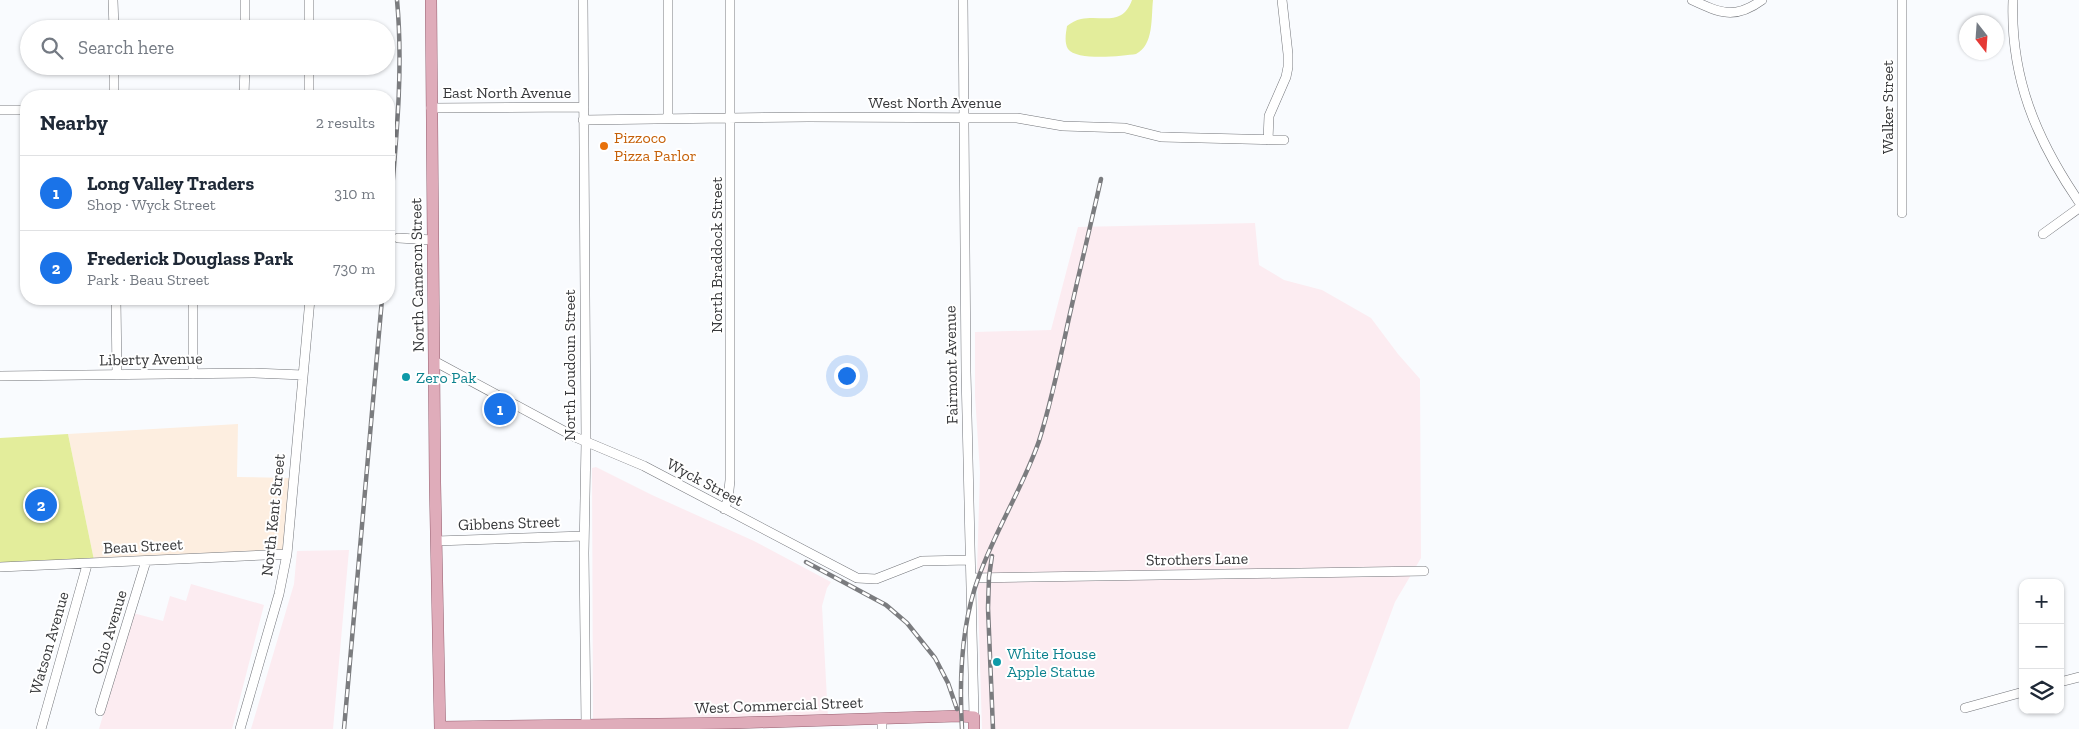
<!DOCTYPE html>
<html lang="en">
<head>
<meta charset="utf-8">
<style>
  :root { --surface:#fff; --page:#f2f2f3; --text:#1f2937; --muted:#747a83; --line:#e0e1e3; --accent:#1a73e8 }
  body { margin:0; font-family:"Zilla Slab",serif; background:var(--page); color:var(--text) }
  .controls { position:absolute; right:15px; bottom:15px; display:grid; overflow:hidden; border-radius:10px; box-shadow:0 1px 4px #0004 }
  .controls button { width:45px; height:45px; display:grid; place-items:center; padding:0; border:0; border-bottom:1px solid var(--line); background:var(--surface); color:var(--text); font:25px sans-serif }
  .compass { position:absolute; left:1959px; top:15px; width:45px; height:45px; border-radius:50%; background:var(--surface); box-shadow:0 1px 4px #0004; rotate:163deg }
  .you { position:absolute; left:846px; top:375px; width:18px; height:18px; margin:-12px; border:4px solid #fff; border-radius:50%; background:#1a73e8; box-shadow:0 0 0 8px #1a73e833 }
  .badge { display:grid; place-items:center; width:32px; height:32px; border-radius:50%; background:var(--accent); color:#fff; font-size:16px; font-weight:700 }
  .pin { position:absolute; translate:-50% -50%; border:2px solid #fff; box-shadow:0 1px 5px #0006 }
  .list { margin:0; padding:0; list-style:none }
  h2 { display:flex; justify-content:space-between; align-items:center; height:65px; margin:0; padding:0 20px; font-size:21px }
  h2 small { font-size:16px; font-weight:400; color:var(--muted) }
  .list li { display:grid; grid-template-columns:32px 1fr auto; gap:15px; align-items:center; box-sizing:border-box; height:75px; padding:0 20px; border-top:1px solid var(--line) }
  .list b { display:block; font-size:19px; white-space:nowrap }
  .list p { margin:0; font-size:16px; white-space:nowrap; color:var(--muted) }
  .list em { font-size:16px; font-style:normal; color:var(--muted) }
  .icon { flex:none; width:28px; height:28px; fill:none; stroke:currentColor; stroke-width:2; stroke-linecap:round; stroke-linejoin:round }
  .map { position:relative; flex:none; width:2079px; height:729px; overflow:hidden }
  .search { position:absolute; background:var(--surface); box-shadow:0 1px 4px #0004; left:20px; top:20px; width:375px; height:55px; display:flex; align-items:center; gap:12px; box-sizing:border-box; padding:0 18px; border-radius:28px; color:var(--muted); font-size:19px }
  .panel { position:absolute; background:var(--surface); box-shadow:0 1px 4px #0004; left:20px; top:90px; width:375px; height:215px; border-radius:20px }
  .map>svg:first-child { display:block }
  .industrial { fill:#fcecf1 }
  .education { fill:#fdeee0 }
  .green { fill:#e3ed9b }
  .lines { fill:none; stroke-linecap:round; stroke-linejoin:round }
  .minor-casing { stroke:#73757a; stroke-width:10 }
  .major-casing { stroke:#965f70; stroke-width:12 }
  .minor { stroke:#fff; stroke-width:9 }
  .major { stroke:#dfacba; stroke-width:11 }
  .rail-casing { stroke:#7b7c7f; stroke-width:4.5 }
  .rail { stroke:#fff; stroke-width:2.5; stroke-dasharray:8; stroke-linecap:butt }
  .food-dot { fill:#e8710a; stroke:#fff; stroke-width:2 }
  .culture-dot { fill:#0f9aa8; stroke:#fff; stroke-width:2 }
  .labels { text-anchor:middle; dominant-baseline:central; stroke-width:4; stroke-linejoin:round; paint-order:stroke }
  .street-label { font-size:16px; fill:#38393b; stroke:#fff }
  .food-label { font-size:16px; fill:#c56008; stroke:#fff; text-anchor:start }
  .culture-label { font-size:16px; fill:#0d838f; stroke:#fff; text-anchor:start }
</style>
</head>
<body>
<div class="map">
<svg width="2079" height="729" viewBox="0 0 2079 729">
  <rect width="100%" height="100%" fill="#f9fbfe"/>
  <path class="industrial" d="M1255 223 1259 265 1284 280 1322 290 1371 318 1398 354 1420 379 1421 558 1395 602 1348 729H982L977 570 980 472 975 396V332L1051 330 1078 227Z
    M596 467 652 495 754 541 831 582 827 588 822 606 828 718 593 721 592 468Z
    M349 550 333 729H251L294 584 297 551Z
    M191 584 264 605 232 729H99L133 613 163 621 170 596 186 601Z"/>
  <path class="education" d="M238 424 237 477 290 478 284 551 94 560 68 434Z"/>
  <path class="green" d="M1132 0H1153C1151 18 1154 45 1136 54 1123 56 1076 61 1068 49 1064 42 1066 33 1067 26 1071 23 1076 20 1081 19 1103 15 1122 27 1132 0Z
    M68 434 94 560 0 564V438Z"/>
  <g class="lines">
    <defs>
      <path id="minor" d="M113 0 114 29
        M583 0 586 442 584 553 586 725
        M668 0V118
        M963 0 966 372 974 717
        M1692 0C1720 13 1735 20 1762 0
        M2013 0C2010 77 2036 139 2079 202
        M245 29V0
        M309 29V0
        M114 66V96
        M309 66V96
        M244 96 245 66
        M431 108 584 107
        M0 110H26
        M583 120 808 117 1017 118 1063 126 1125 128 1161 137 1284 140
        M1268 140 1269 116 1286 77 1288 67V54L1282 0
        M1902 213V0
        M2043 234 2079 208
        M398 238 433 240
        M116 299 117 375
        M193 299V374
        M434 361 575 437 644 466 857 578 876 579 922 561 970 560
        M0 376 253 373 303 375
        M724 509 728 500 730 480V0
        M436 541 584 536
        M0 567 287 554
        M971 578 1424 571
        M2060 682 2079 677
        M1965 708 2023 692
        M100 711 146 561
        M882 718V729
        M41 729 87 565
        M240 729 279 594 287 554 310 299"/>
      <path id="major" d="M431 0 435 482 440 729
        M440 727 734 723 959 716 974 717V729"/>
    </defs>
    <use href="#minor" class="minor-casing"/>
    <use href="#major" class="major-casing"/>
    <use href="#minor" class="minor"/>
    <use href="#major" class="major"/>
    <defs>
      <path id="rail" d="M389 225C395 151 404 75 397 0
        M992 556 989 577 988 608 993 729
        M806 562 886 605 907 623 935 658 948 683 957 709
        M344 729 382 299
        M962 729C959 678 961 624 979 576 996 529 1023 487 1039 441 1051 403 1059 365 1067 327 1078 277 1090 228 1101 179"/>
    </defs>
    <use href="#rail" class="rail-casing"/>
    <use href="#rail" class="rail"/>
  </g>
  <circle class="food-dot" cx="604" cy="146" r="5"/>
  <g class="culture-dot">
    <circle cx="406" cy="377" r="5"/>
    <circle cx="997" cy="662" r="5"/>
  </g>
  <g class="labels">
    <g class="street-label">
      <text x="507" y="92">East North Avenue</text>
      <text x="935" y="102">West North Avenue</text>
      <text transform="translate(1887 107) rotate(-90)">Walker Street</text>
      <text transform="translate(716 255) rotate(-90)">North Braddock Street</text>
      <text transform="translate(417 275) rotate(-91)">North Cameron Street</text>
      <text transform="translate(151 359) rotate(-1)">Liberty Avenue</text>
      <text transform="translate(569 365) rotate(-90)">North Loudoun Street</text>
      <text transform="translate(951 365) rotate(-91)">Fairmont Avenue</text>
      <text transform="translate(705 482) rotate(28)">Wyck Street</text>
      <text transform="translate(273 515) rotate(-84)">North Kent Street</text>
      <text transform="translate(509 523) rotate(-2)">Gibbens Street</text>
      <text transform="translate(143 546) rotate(-3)">Beau Street</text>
      <text transform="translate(1197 559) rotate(-1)">Strothers Lane</text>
      <text transform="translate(109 632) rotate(-73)">Ohio Avenue</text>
      <text transform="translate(49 643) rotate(-74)">Watson Avenue</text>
      <text transform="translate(779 705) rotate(-2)">West Commercial Street</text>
    </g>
    <g class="food-label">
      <text x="614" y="137">Pizzoco<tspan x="614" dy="18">Pizza Parlor</tspan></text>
    </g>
    <g class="culture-label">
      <text x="416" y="377">Zero Pak</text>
      <text x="1007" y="653">White House<tspan x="1007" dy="18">Apple Statue</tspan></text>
    </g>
  </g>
</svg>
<div class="controls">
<button>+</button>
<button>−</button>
<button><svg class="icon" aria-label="layers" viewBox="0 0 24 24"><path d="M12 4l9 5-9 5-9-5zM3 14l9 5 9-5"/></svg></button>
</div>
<svg class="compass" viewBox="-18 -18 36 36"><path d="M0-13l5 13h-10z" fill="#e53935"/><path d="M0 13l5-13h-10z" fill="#747a83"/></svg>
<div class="you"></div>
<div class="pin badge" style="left:500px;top:409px">1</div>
<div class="pin badge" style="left:41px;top:505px">2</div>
<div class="search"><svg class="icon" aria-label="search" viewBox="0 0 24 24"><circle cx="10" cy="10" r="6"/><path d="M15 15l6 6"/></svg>Search here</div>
<section class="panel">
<h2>Nearby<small>2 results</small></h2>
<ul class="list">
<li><span class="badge">1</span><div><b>Long Valley Traders</b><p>Shop · Wyck Street</p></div><em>310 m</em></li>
<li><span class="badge">2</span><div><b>Frederick Douglass Park</b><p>Park · Beau Street</p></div><em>730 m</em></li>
</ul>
</section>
</div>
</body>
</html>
